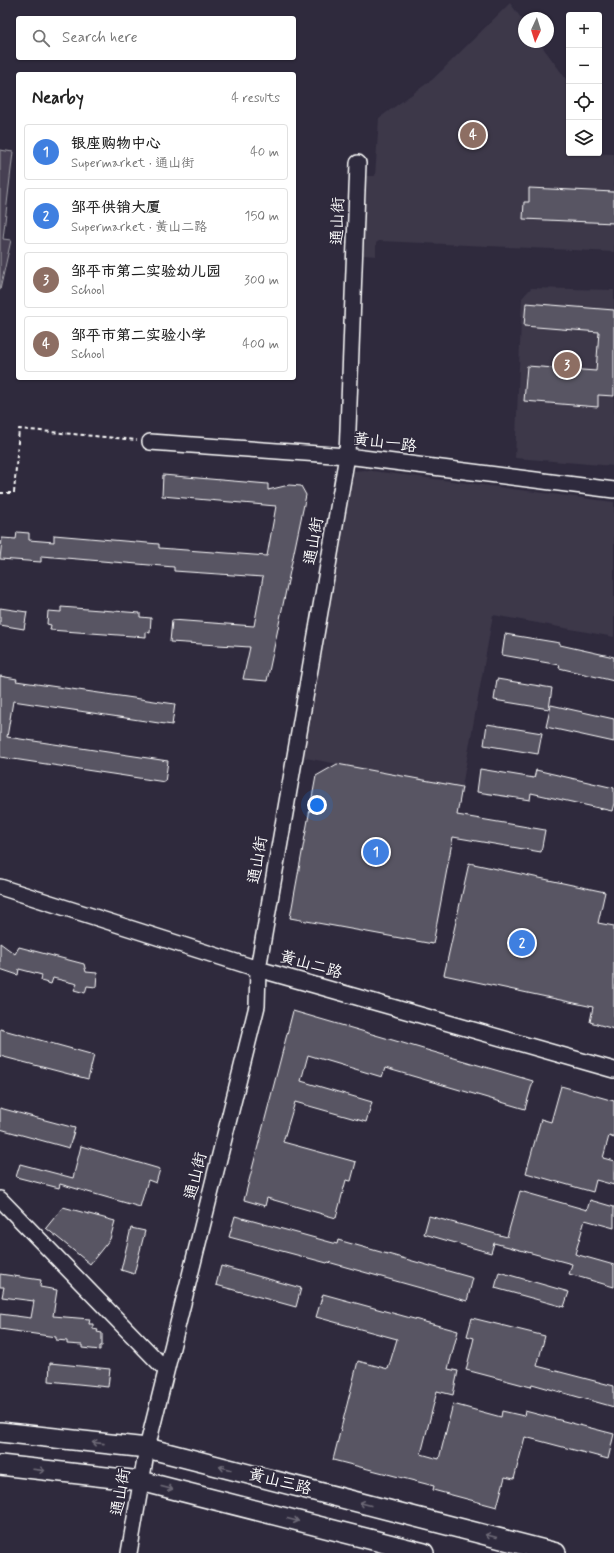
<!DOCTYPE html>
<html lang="en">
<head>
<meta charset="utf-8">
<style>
  :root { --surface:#fff; --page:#f2f2f2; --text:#222; --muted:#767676; --line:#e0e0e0; --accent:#85585c }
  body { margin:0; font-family:Mynerve,"LXGW WenKai TC",sans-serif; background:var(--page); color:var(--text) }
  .controls { position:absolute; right:12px; top:12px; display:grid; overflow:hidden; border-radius:4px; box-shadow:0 1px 3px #0004 }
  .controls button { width:36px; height:36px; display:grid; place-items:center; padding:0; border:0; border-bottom:1px solid var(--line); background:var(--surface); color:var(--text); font:20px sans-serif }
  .compass { position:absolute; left:518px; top:12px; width:36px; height:36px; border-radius:50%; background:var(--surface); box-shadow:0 1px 3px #0004; rotate:184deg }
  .you { position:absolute; left:317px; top:805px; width:14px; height:14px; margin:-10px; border:3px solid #fff; border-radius:50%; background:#1a73e8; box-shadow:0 0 0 6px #1a73e833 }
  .badge { display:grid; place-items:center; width:26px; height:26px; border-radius:50%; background:var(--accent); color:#fff; font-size:13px; font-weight:700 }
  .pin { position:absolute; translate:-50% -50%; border:2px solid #fff; box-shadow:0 1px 4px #0006 }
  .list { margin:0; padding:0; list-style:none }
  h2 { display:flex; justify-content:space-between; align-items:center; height:52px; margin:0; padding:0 16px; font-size:17px }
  h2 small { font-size:13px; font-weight:400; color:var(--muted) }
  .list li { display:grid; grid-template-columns:26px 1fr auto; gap:12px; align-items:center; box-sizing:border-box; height:56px; margin:0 8px 8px; padding:0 8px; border:1px solid var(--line); border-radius:4px }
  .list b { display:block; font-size:15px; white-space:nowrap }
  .list p { margin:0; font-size:13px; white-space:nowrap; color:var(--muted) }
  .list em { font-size:13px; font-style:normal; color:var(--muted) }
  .icon { flex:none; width:22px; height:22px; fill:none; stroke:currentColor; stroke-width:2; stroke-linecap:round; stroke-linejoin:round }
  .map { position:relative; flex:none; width:614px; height:1553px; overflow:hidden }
  .search { position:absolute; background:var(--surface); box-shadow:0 1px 3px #0004; left:16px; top:16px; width:280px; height:44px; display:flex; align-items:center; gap:10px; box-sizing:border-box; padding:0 14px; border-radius:4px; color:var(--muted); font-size:15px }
  .panel { position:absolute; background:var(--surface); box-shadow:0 1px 3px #0004; left:16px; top:72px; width:280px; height:308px; border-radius:4px }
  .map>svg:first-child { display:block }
  .built { fill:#3c3749 }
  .green { fill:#464152; stroke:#a2a0a8 }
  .building { fill:#595564; stroke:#fff }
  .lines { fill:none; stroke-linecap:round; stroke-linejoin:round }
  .minor-casing { stroke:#fff; stroke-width:18 }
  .major-casing { stroke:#fff; stroke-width:22 }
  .path { stroke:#fff; stroke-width:2; stroke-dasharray:4 3; stroke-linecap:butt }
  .minor { stroke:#2f2a3d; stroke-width:15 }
  .major { stroke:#2f2a3d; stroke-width:19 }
  .oneway { stroke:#6d6a77 }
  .labels { text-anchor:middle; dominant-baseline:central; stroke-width:3.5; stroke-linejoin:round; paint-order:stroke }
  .street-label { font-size:16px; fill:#fff; stroke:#2f2a3d }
</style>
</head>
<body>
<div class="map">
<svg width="614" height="1553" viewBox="0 0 614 1553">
  <rect width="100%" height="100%" fill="#2f2a3d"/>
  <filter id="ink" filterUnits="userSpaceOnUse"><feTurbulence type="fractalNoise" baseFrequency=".025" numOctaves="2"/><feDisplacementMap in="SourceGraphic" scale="8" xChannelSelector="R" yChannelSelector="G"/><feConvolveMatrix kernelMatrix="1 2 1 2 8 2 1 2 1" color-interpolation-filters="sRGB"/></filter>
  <g filter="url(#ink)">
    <path class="built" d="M510 3 524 22V42H539L569 83V153L614 154V252L379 241 376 243V256L363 255 366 176H375L379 118 433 79Z
      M531 288 614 290V466L515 458 522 298Z
      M365 470 614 502V637L493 615 462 787 300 757 349 478 354 471Z"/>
    <path class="green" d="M0 150 13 152 3 239 11 240 0 290Z"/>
    <path class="building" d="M529 188 614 192V223L523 219 524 202H529Z
      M526 303 614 310V396L598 395V407L524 401 527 366 596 371 599 332 524 326Z
      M163 475 268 484V490L289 485 301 486 306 495 267 681 243 679 250 647 170 642 172 620 254 626 263 577 174 571V567L41 556V562L0 559 2 538 16 539 17 532 29 533V540L54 542V535L159 544V548L267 556 276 506 162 496Z
      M61 607 140 613V617L151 618 150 633 146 632V637L50 630 51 625 47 624 48 611 61 612Z
      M0 608 27 612 24 629 0 625Z
      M505 634 560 643V645L614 657V681L559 668 560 665 502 655Z
      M0 676 17 679 16 681 175 704 172 725 13 701 7 737 168 761 165 782 0 757Z
      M497 679 552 688 549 709 494 700Z
      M551 705 614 719V742L546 727Z
      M487 724 542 733 538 754 484 745Z
      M337 764 462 787 457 815 545 830 541 852 453 837 433 944 290 918 316 776Z
      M480 769 534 778 536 770 614 788V803L612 811 531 793 530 800 477 792Z
      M469 863 605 892 598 923 614 926V1029L590 1022 593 1007 444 975Z
      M0 943 15 954 19 947 84 964 86 972 97 973 96 987 87 986 85 993 74 990 77 984 53 978 51 984 41 981 42 975 19 969 18 975 0 969Z
      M293 1011 533 1081 525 1109 385 1068 382 1077 308 1055 301 1081 372 1102 366 1122 295 1102 283 1142 356 1162 351 1181 346 1180 336 1218 267 1198 265 1206 244 1200Z
      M0 1029 94 1055 88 1079 0 1056Z
      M561 1086 614 1101V1138L609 1136 603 1158 614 1161V1185L596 1180 593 1192 526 1173 541 1119 551 1122Z
      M0 1108 75 1128 69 1148 0 1129Z
      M81 1146 160 1169 156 1183 148 1180 140 1207 60 1184 59 1188 16 1177 20 1164 73 1178Z
      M520 1191 587 1210 590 1200 614 1207V1228L585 1220 575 1254 614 1265V1287L569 1274 572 1264 494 1243 491 1253 424 1234 429 1216 507 1237Z
      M63 1207 115 1221 110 1239 90 1264 46 1228Z
      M235 1216 337 1244 338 1240 473 1278 467 1301 328 1262 327 1263 229 1237Z
      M131 1228 145 1231 134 1274 121 1270Z
      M221 1266 301 1288 296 1307 216 1285Z
      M499 1272 569 1292 564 1307 495 1288Z
      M0 1274 41 1280 40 1287 57 1290 53 1316 90 1319 89 1324H93V1329L98 1330 97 1332 102 1333V1346H100V1350L82 1348V1345L67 1344V1341L56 1340V1337L0 1329V1314L31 1318 34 1301 2 1297 4 1287H0Z
      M323 1294 458 1331 448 1369 458 1371 453 1395 437 1391 421 1454 439 1459 453 1404 501 1417 502 1411 524 1416 525 1411 614 1434 608 1459 525 1437 514 1479 505 1477 497 1507 433 1490 434 1486 333 1460 358 1361 388 1369 397 1339 316 1317Z
      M472 1318 545 1336 537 1366 614 1386V1407L532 1384 531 1387 466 1370 474 1338 467 1336Z
      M50 1363 110 1369 108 1387 49 1381Z"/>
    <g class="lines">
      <defs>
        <path id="minor" d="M150 442 347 456 614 490
          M0 887 258 969 614 1070
          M0 1199 166 1370
          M129 1553 147 1448 257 1006 258 969 347 456 358 163"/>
        <path id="major" d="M0 1432 147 1448 556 1553
          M0 1465 141 1481 424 1553"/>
      </defs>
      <use href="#minor" class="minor-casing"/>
      <use href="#major" class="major-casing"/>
      <path class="path" d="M0 493H14L19 429 137 440"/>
      <use href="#minor" class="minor"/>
      <use href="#major" class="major"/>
    </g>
    <defs><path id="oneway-shaft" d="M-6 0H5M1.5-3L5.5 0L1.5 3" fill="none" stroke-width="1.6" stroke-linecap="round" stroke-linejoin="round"/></defs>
    <g class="oneway">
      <use href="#oneway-shaft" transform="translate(98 1443) rotate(-174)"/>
      <use href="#oneway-shaft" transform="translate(225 1468) rotate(-166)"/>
      <use href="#oneway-shaft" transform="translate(39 1470) rotate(7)"/>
      <use href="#oneway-shaft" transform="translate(167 1488) rotate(14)"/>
      <use href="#oneway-shaft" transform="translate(365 1504) rotate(-166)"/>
      <use href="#oneway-shaft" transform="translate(293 1520) rotate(14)"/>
      <use href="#oneway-shaft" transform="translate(491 1536) rotate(-166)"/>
    </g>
  </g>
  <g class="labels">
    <g class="street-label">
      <text transform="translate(338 221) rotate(-88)">通山街</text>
      <text transform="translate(385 443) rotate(7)">黄山一路</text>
      <text transform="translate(314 541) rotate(-80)">通山街</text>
      <text transform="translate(258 860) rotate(-80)">通山街</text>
      <text transform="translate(311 965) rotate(16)">黄山二路</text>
      <text transform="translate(196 1176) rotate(-76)">通山街</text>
      <text transform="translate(280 1482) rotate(14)">黄山三路</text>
      <text transform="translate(121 1492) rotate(-80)">通山街</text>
    </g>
  </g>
</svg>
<div class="controls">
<button>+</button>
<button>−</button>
<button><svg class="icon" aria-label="locate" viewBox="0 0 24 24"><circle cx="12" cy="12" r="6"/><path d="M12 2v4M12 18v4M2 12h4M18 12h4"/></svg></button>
<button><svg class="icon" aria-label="layers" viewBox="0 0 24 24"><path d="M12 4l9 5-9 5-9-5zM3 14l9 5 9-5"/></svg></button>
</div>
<svg class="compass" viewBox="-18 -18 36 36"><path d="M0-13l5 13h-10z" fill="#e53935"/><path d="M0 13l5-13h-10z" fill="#767676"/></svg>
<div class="you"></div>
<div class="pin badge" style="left:376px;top:852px;background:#3f7fe0">1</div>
<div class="pin badge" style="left:522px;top:943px;background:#3f7fe0">2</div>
<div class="pin badge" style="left:567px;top:365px;background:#8d6e63">3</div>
<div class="pin badge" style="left:473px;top:135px;background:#8d6e63">4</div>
<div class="search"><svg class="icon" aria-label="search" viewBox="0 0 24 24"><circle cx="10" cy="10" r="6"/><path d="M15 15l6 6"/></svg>Search here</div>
<section class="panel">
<h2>Nearby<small>4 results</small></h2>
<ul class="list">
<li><span class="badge" style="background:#3f7fe0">1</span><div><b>银座购物中心</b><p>Supermarket · 通山街</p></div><em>40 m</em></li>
<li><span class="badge" style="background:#3f7fe0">2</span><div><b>邹平供销大厦</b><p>Supermarket · 黄山二路</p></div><em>150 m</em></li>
<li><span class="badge" style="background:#8d6e63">3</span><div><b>邹平市第二实验幼儿园</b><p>School</p></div><em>300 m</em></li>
<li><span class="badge" style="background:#8d6e63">4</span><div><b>邹平市第二实验小学</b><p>School</p></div><em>400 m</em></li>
</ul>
</section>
</div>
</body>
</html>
